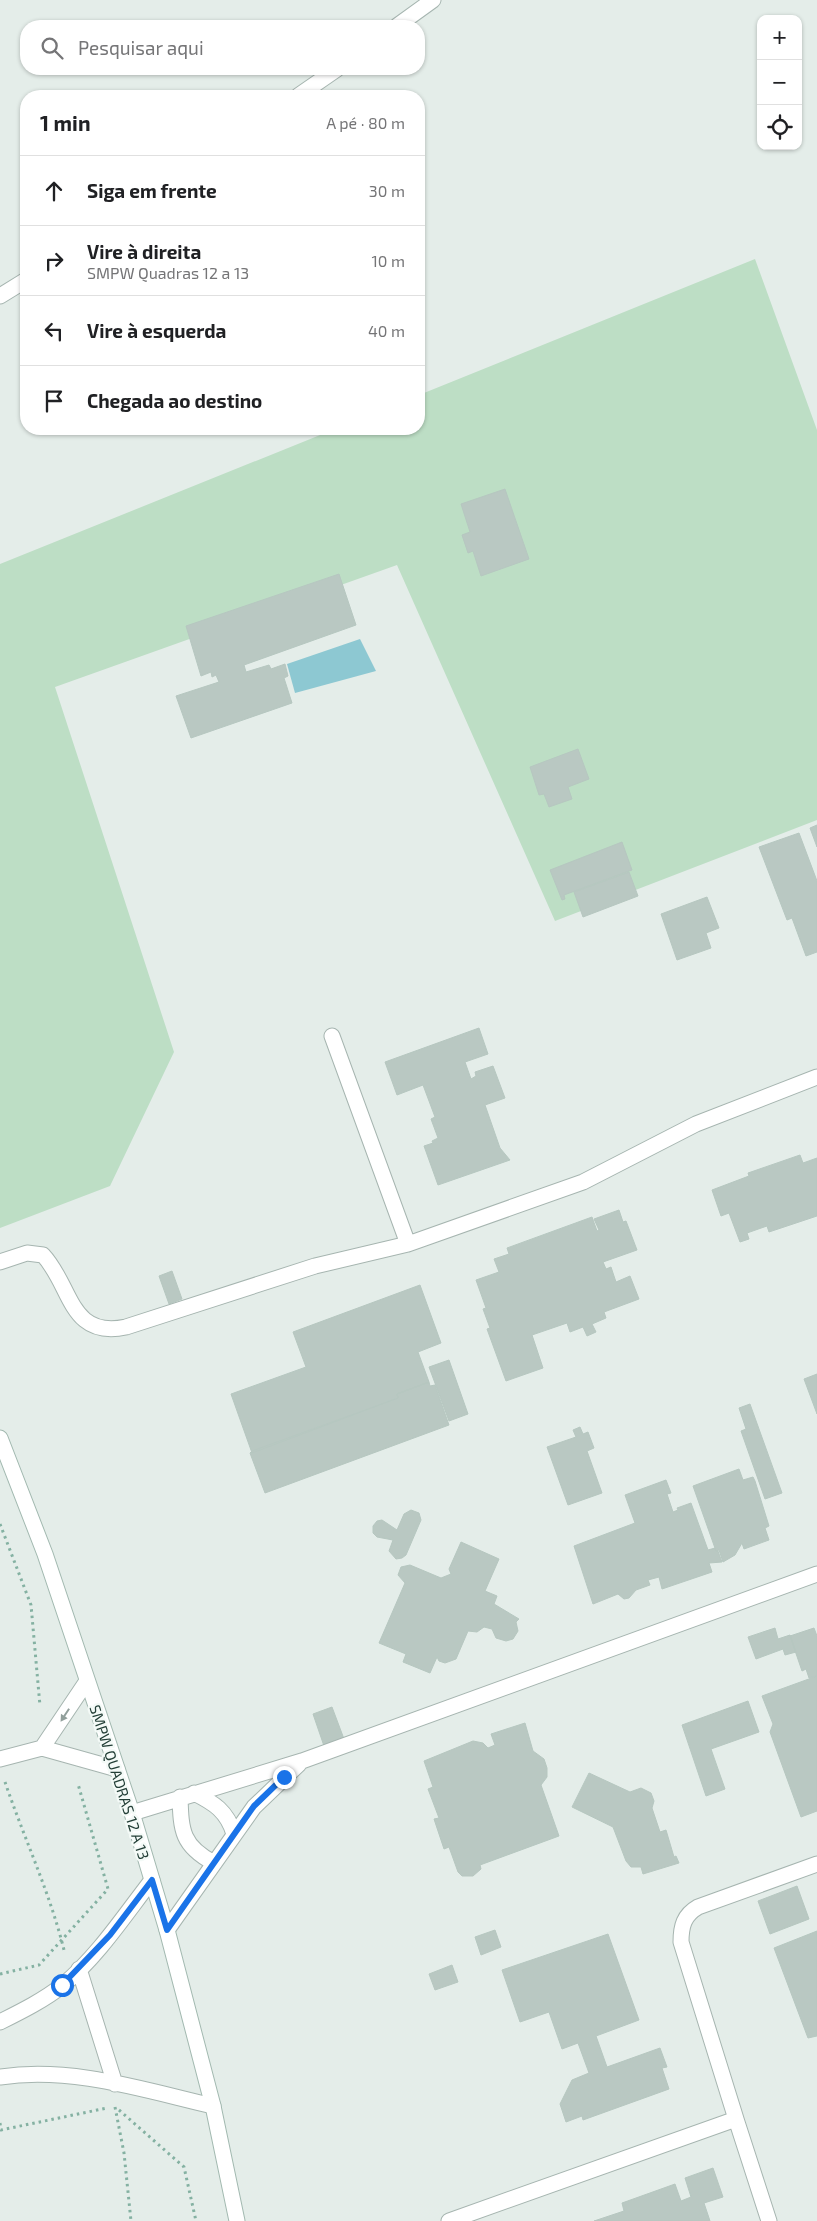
<!DOCTYPE html>
<html lang="pt">
<head>
<meta charset="utf-8">
<style>
  :root { --surface:#fff; --page:#f2f2f2; --text:#202124; --muted:#757577; --line:#e0e0e0 }
  body { margin:0; font-family:"Exo 2",sans-serif; background:var(--page); color:var(--text) }
  .controls { position:absolute; right:15px; top:15px; display:grid; overflow:hidden; border-radius:10px; box-shadow:0 1px 4px #0004 }
  .controls button { width:45px; height:45px; display:grid; place-items:center; padding:0; border:0; border-bottom:1px solid var(--line); background:var(--surface); color:var(--text); font:25px sans-serif }
  .stop { position:absolute; width:15px; height:15px; margin:-11px; border:4px solid #1a73e8; border-radius:50%; background:#fff }
  .stop.end { background:#1a73e8; border-color:#fff; box-shadow:0 1px 5px #0008 }
  .list { margin:0; padding:0; list-style:none }
  h2 { display:flex; justify-content:space-between; align-items:center; height:65px; margin:0; padding:0 20px; font-size:21px }
  h2 small { font-size:16px; font-weight:400; color:var(--muted) }
  .list li { display:grid; grid-template-columns:32px 1fr auto; gap:15px; align-items:center; box-sizing:border-box; height:70px; padding:0 20px; border-top:1px solid var(--line) }
  .list b { display:block; font-size:19px; white-space:nowrap }
  .list p { margin:0; font-size:16px; white-space:nowrap; color:var(--muted) }
  .list em { font-size:16px; font-style:normal; color:var(--muted) }
  .icon { flex:none; width:28px; height:28px; fill:none; stroke:currentColor; stroke-width:2; stroke-linecap:round; stroke-linejoin:round }
  .map { position:relative; flex:none; width:817px; height:2221px; overflow:hidden }
  .search { position:absolute; background:var(--surface); box-shadow:0 1px 4px #0004; left:20px; top:20px; width:405px; height:55px; display:flex; align-items:center; gap:12px; box-sizing:border-box; padding:0 18px; border-radius:20px; color:var(--muted); font-size:19px }
  .panel { position:absolute; background:var(--surface); box-shadow:0 1px 4px #0004; left:20px; top:90px; width:405px; height:345px; border-radius:20px }
  .map>svg:first-child { display:block }
  .green { fill:#bddec5 }
  .water { fill:#8dc8d2 }
  .building { fill:#b9c8c2; stroke:#b6c7c0 }
  .lines { fill:none; stroke-linecap:round; stroke-linejoin:round }
  .street-casing { stroke:#a6b5b0; stroke-width:17 }
  .secondary-casing { stroke:#a2b9b0; stroke-width:17 }
  .path { stroke:#84b1a2; stroke-width:3; stroke-dasharray:2.5 4; stroke-linecap:butt }
  .street { stroke:#fff; stroke-width:15 }
  .secondary { stroke:#fff; stroke-width:15 }
  .oneway { fill:#919f9b }
  .route { stroke:#1a73e8; stroke-width:6 }
  .labels { text-anchor:middle; dominant-baseline:central; stroke-width:4.5; stroke-linejoin:round; paint-order:stroke }
  .street-label { font-size:15px; fill:#233f37; stroke:#f4faf7 }
</style>
</head>
<body>
<div class="map">
<svg width="817" height="2221" viewBox="0 0 817 2221">
  <rect width="100%" height="100%" fill="#e4ede9"/>
  <path class="green" d="M755 259 817 430V820L555 921 397 565 55 687 174 1052 110 1186 0 1228V564L335 429H419V395Z"/>
  <path class="water" d="M360 639 376 671 295 693 287 664Z"/>
  <path class="building" d="M505 489 529 559 481 576 473 551 468 553 462 535 470 532 461 504Z
    M339 574 356 625 244 665 246 672 269 665 271 669 285 664 288 676 284 678 292 703 191 738 176 696 219 682 216 675 212 677 211 672 201 676 186 626Z
    M578 749 589 779 568 787 572 799 549 807 544 794 539 795 530 767Z
    M817 825V847L810 828Z
    M799 833 817 881V952L806 956 792 918 787 920 759 847Z
    M622 842 632 870 564 895 565 899 562 900 550 870Z
    M629 872 638 896 583 917 574 892Z
    M707 897 719 928 706 933 711 948 677 960 661 914Z
    M479 1028 488 1054 465 1062 471 1079 476 1076 475 1072 493 1066 505 1098 485 1105 500 1148 510 1160 438 1185 424 1146 433 1143 432 1141 438 1138 431 1119 435 1117 423 1085 397 1095 385 1062Z
    M800 1155 803 1163 817 1158V1216L769 1232 767 1226 747 1233 749 1239 740 1242 729 1213 721 1216 712 1190 749 1176 748 1173Z
    M619 1210 623 1222 626 1221 637 1250 603 1262 606 1269 611 1267 616 1282 630 1276 639 1299 604 1312 606 1318 592 1324 596 1332 587 1336 583 1327 570 1332 567 1323 532 1335 543 1368 506 1381 487 1329 490 1328 483 1309 486 1308 476 1280 499 1272 494 1259 509 1254 507 1248 592 1217 597 1231 599 1230 594 1219Z
    M172 1271 182 1299 169 1304 159 1276Z
    M420 1285 441 1343 418 1352 429 1382 397 1394 398 1398 252 1453 231 1394 306 1367 293 1332Z
    M449 1360 468 1414 449 1421 429 1367Z
    M817 1374V1414L804 1379Z
    M429 1382 430 1386 435 1385 449 1425 265 1493 250 1453 252 1451 398 1398 397 1394Z
    M750 1404 782 1493 765 1499 741 1431 746 1429 739 1408Z
    M580 1427 583 1434 588 1432 594 1448 587 1451 602 1493 568 1505 547 1447 576 1437 573 1430Z
    M739 1469 743 1480 753 1477 755 1481 769 1526 765 1528 769 1540 744 1549 742 1543 735 1555 723 1562 719 1550 716 1551 693 1486Z
    M666 1480 671 1493 667 1494 673 1512 678 1510 677 1508 691 1503 708 1550 715 1548 716 1551H718L722 1562 709 1563 712 1572 662 1589 659 1577 648 1580 650 1585 636 1590 629 1598 624 1599 618 1594 593 1604 574 1546 635 1523 625 1495Z
    M411 1510 419 1513 421 1520 406 1555 402 1558 396 1559 389 1551 393 1540 377 1537 373 1533V1526L377 1521 382 1520 397 1530 404 1514Z
    M461 1542 499 1559 485 1591 497 1596 494 1604 519 1619 516 1622 518 1631 513 1639 506 1641 496 1638 492 1629 484 1627 477 1632 468 1631 456 1659 445 1663 439 1661 437 1657 430 1673 403 1662 406 1654 379 1643 405 1583 398 1575 401 1567 410 1565 441 1578 451 1574 449 1569Z
    M775 1628 778 1639 790 1635 796 1652 785 1655 783 1649 756 1659 748 1637Z
    M814 1628 817 1636V1676L809 1678 806 1669 802 1671 790 1636Z
    M817 1676V1811L801 1817 770 1732 773 1724 762 1696Z
    M748 1701 759 1732 711 1749 725 1789 706 1796 682 1725Z
    M332 1707 344 1739 324 1746 313 1714Z
    M525 1723 533 1751 544 1759 547 1768V1777L541 1785 559 1836 480 1865 481 1869 473 1876H462L458 1872 449 1847 444 1849 434 1819 439 1818 428 1789 433 1787 424 1761 473 1741 483 1743 488 1748 495 1745 491 1734Z
    M589 1773 630 1792 641 1788 651 1793 654 1801 652 1808 660 1832 666 1830 674 1857 676 1856 679 1863 643 1874 641 1867H631L626 1861 613 1827 572 1807Z
    M797 1886 809 1919 770 1934 758 1901Z
    M495 1930 501 1947 481 1955 475 1937Z
    M817 1931V2036L808 2038 774 1948Z
    M608 1934 639 2020 596 2036 607 2067 660 2048 667 2067 662 2068 669 2089 583 2120 582 2116 566 2122 560 2104 572 2080 589 2073 578 2043 562 2049 549 2012 520 2022 502 1970Z
    M452 1965 458 1982 435 1990 429 1974Z
    M713 2168 723 2197 704 2203 710 2221H594L624 2211 622 2203 675 2184 681 2201 691 2197 685 2178Z"/>
  <g class="lines">
    <defs>
      <path id="street" d="M397 26 433 0
        M298 96 337 69
        M0 296 26 280
        M332 1036 408 1244
        M0 1262 27 1253 43 1255C72 1286 69 1339 126 1327L315 1266 408 1244 583 1182 696 1124 817 1077
        M42 1748 87 1681
        M0 1759 42 1748 117 1769
        M194 1793C214 1803 227 1811 234 1834
        M180 1797C181 1831 182 1846 214 1863
        M132 1813 302 1761 817 1574
        M167 1930 254 1807 299 1764
        M79 1969 115 2084
        M0 2022C22 2011 44 2000 63 1985 98 1956 124 1916 152 1880
        M0 2077C71 2066 144 2090 213 2106
        M736 2119 769 2221
        M449 2221 736 2119 681 1942C681 1926 684 1915 698 1907L817 1864"/>
      <path id="secondary" d="M0 1438 45 1554 132 1813 167 1930 213 2106 237 2221"/>
    </defs>
    <use href="#street" class="street-casing"/>
    <use href="#secondary" class="secondary-casing"/>
    <path class="path" d="M0 1524 31 1605 40 1706
      M5 1782C24 1838 50 1893 64 1950
      M0 1974 39 1965 108 1889 78 1784
      M115 2107 124 2153 131 2221
      M119 2110 184 2167 196 2221
      M0 2123 1 2130 107 2108"/>
    <use href="#street" class="street"/>
    <use href="#secondary" class="secondary"/>
  </g>
  <defs><path id="oneway-solid" d="M-6-.8H1V-3.2L6.5 0L1 3.2V.8H-6Z" transform="scale(1.25)"/></defs>
  <use class="oneway" href="#oneway-solid" transform="translate(65 1715) rotate(123)"/>
  <g class="lines">
    <path class="route" d="M62 1985 110 1935 152 1880 167 1930 254 1806 284 1777"/>
  </g>
  <g class="labels">
    <g class="street-label">
      <text transform="translate(120 1782) rotate(72)">SMPW QUADRAS 12 A 13</text>
    </g>
  </g>
</svg>
<div class="controls">
<button>+</button>
<button>−</button>
<button><svg class="icon" aria-label="locate" viewBox="0 0 24 24"><circle cx="12" cy="12" r="6"/><path d="M12 2v4M12 18v4M2 12h4M18 12h4"/></svg></button>
</div>
<div class="stop" style="left:62px;top:1985px"></div>
<div class="stop end" style="left:284px;top:1777px"></div>
<div class="search"><svg class="icon" aria-label="search" viewBox="0 0 24 24"><circle cx="10" cy="10" r="6"/><path d="M15 15l6 6"/></svg>Pesquisar aqui</div>
<section class="panel">
<h2>1 min<small>A pé · 80 m</small></h2>
<ul class="list">
<li><svg class="icon" aria-label="ahead" viewBox="0 0 24 24"><path d="M12 20V5M6 11l6-6 6 6"/></svg><div><b>Siga em frente</b></div><em>30 m</em></li>
<li><svg class="icon" aria-label="right" viewBox="0 0 24 24"><path d="M7 20v-9h11M14 6l5 5-5 5"/></svg><div><b>Vire à direita</b><p>SMPW Quadras 12 a 13</p></div><em>10 m</em></li>
<li><svg class="icon" aria-label="left" viewBox="0 0 24 24"><path d="M17 20v-9H6M10 6l-5 5 5 5"/></svg><div><b>Vire à esquerda</b></div><em>40 m</em></li>
<li><svg class="icon" aria-label="arrive" viewBox="0 0 24 24"><path d="M6 21V4h12l-3 4 3 4H6"/></svg><div><b>Chegada ao destino</b></div></li>
</ul>
</section>
</div>
</body>
</html>
